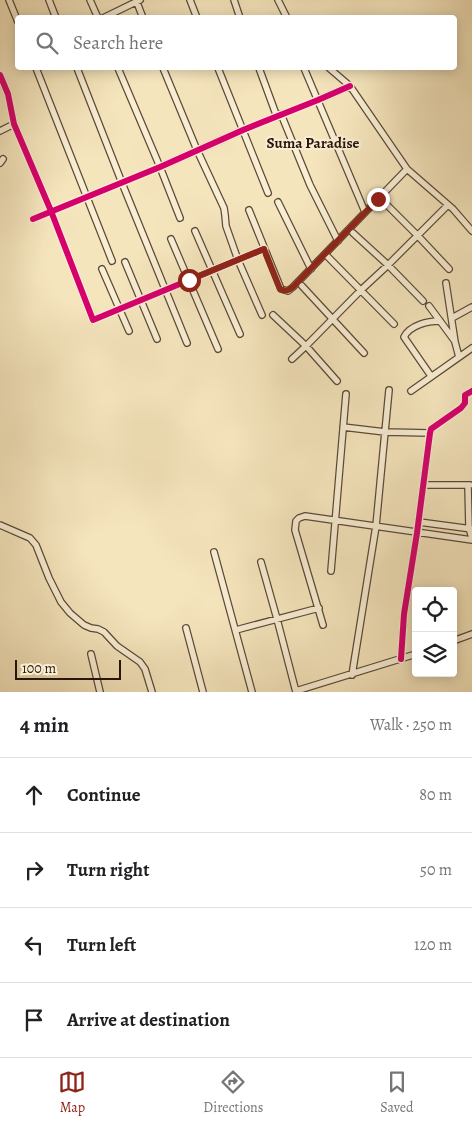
<!DOCTYPE html>
<html lang="en">
<head>
<meta charset="utf-8">
<style>
  :root { --surface:#fff; --page:#f2f2f2; --text:#202124; --muted:#757577; --line:#e0e0e0; --accent:#8f2418 }
  body { margin:0; font-family:Alegreya,serif; background:var(--page); color:var(--text) }
  .controls { position:absolute; right:15px; bottom:15px; display:grid; overflow:hidden; border-radius:5px; box-shadow:0 2px 12px #0003 }
  .controls button { width:45px; height:45px; display:grid; place-items:center; padding:0; border:0; border-bottom:1px solid var(--line); background:var(--surface); color:var(--text); font:25px sans-serif }
  .scale { position:absolute; left:15px; bottom:12px; width:106px; box-sizing:border-box; padding-left:5px; border:2px solid #291609; border-top:0; font-size:14px; line-height:18px; white-space:nowrap; color:#291609; -webkit-text-stroke:4px #f8eed4; paint-order:stroke }
  .stop { position:absolute; width:15px; height:15px; margin:-11px; border:4px solid #8f2418; border-radius:50%; background:#fff }
  .stop.end { background:#8f2418; border-color:#fff; box-shadow:0 1px 5px #0008 }
  .list { margin:0; padding:0; list-style:none }
  h2 { display:flex; justify-content:space-between; align-items:center; height:65px; margin:0; padding:0 20px; font-size:21px }
  h2 small { font-size:16px; font-weight:400; color:var(--muted) }
  .list li { display:grid; grid-template-columns:32px 1fr auto; gap:15px; align-items:center; box-sizing:border-box; height:75px; padding:0 20px; border-top:1px solid var(--line) }
  .list b { display:block; font-size:19px; white-space:nowrap }
  .list em { font-size:16px; font-style:normal; color:var(--muted) }
  .icon { flex:none; width:28px; height:28px; fill:none; stroke:currentColor; stroke-width:2; stroke-linecap:round; stroke-linejoin:round }
  .map { position:relative; flex:none; width:472px; height:692px; overflow:hidden }
  .search { position:absolute; background:var(--surface); box-shadow:0 2px 12px #0003; left:15px; right:15px; top:15px; height:55px; display:flex; align-items:center; gap:12px; box-sizing:border-box; padding:0 18px; border-radius:5px; color:var(--muted); font-size:19px }
  .sheet { height:365px; background:var(--surface) }
  nav { display:flex; justify-content:space-around; align-items:center; box-sizing:border-box; height:70px; border-top:1px solid var(--line); background:var(--surface); font-size:14px; color:var(--muted) }
  nav a { display:grid; justify-items:center; gap:2px }
  nav .on { color:var(--accent) }
  .map>svg:first-child { display:block }
  .lines { fill:none; stroke-linecap:round; stroke-linejoin:round }
  .street-casing { stroke:#5c4a36; stroke-width:8 }
  .street { stroke:#f8eed4; stroke-width:5.5 }
  .cycleway-casing { stroke:#f8eed4; stroke-width:9 }
  .cycleway { stroke:#d6006c; stroke-width:6 }
  .route { stroke:#8f2418; stroke-width:6 }
  .labels { text-anchor:middle; dominant-baseline:central; stroke-width:4; stroke-linejoin:round; paint-order:stroke }
  .neighbourhood-label { font-size:15px; font-weight:bold; fill:#291609; stroke:#f8eed4 }
</style>
</head>
<body>
<div class="map">
<svg width="472" height="692" viewBox="0 0 472 692">
  <rect width="100%" height="100%" fill="#f5e5bd"/>
  <filter id="stains"><feTurbulence type="fractalNoise" baseFrequency=".004" numOctaves="4"/><feColorMatrix values="0 0 0 0 .2 0 0 0 0 .09 0 0 0 0 .02 0 0 0 .5 -.17"/></filter>
  <radialGradient id="worn" r=".72"><stop offset=".6" stop-color="#630" stop-opacity="0"/><stop offset="1" stop-color="#630" stop-opacity=".3"/></radialGradient>
  <g class="lines">
    <defs>
      <path id="street" d="M9 0 18 22
        M49 0 56 18
        M90 0 98 18
        M136 0 143 18
        M190 0 197 18
        M234 0 240 18
        M278 0 287 18
        M103 18 140 0
        M36 68 112 261
        M77 68 122 183 187 343
        M118 68 160 167 180 218
        M163 68 197 150 224 208 225 215 226 226 238 260 262 315
        M218 68 268 193
        M259 68 277 117
        M304 68 365 212
        M329 68 350 86 407 169 453 209 472 231
        M0 75 8 94 14 124 51 211 93 320 264 249
        M281 114 310 185 338 241
        M0 131 14 124
        M0 163 3 159
        M383 201 418 236 449 269
        M278 202 311 269
        M249 210 281 289 288 291 293 287 407 169
        M33 219 160 167 243 130 318 100 350 86
        M195 231 240 334
        M353 233 388 265 423 301
        M171 239 218 349
        M328 257 394 324
        M125 262 157 339
        M102 269 129 331
        M446 283 455 342 459 357
        M302 286 364 353
        M429 306 454 340
        M273 315 306 346 337 381
        M452 318 472 307
        M292 359 306 346 360 291 388 265 448 205
        M431 376 404 337C410 325 428 321 440 321
        M411 391 472 348
        M343 427 385 432 430 433
        M424 485H470
        M468 485 469 528 472 538
        M419 522 472 529
        M0 525 30 538 36 545 49 578 61 602 70 613 84 625 91 628 98 629 104 632 117 646 140 662 145 669 152 692
        M214 552 252 692
        M261 562 277 619 296 692
        M331 571 346 394
        M323 625 295 530 296 521 299 518 305 516 472 540
        M186 628 203 692
        M236 630 319 608
        M453 641 472 634
        M91 654 100 692
        M401 659 404 614 417 533 430 433 431 429 461 408 465 403V395L472 391
        M352 675 376 526 389 390
        M296 691 416 654"/>
    </defs>
    <use href="#street" class="street-casing"/>
    <use href="#street" class="street"/>
    <defs>
      <path id="cycleway" d="M0 75 8 94 14 124 51 211 93 320 264 249
        M33 219 160 167 243 130 318 100 350 86
        M401 659 404 614 417 533 430 433 431 429 461 408 465 403V395L472 391"/>
    </defs>
    <use href="#cycleway" class="cycleway-casing"/>
    <use href="#cycleway" class="cycleway"/>
  </g>
  <g class="lines">
    <path class="route" d="M189 280 264 249 280 289C286 292 289 290 293 287L378 199"/>
  </g>
  <g class="labels">
    <g class="neighbourhood-label">
      <text x="313" y="143">Suma Paradise</text>
    </g>
  </g>
  <rect width="100%" height="100%" filter="url(#stains)"/>
  <rect width="100%" height="100%" fill="url(#worn)"/>
</svg>
<div class="controls">
<button><svg class="icon" aria-label="locate" viewBox="0 0 24 24"><circle cx="12" cy="12" r="6"/><path d="M12 2v4M12 18v4M2 12h4M18 12h4"/></svg></button>
<button><svg class="icon" aria-label="layers" viewBox="0 0 24 24"><path d="M12 4l9 5-9 5-9-5zM3 14l9 5 9-5"/></svg></button>
</div>
<div class="scale">100 m</div>
<div class="stop" style="left:189px;top:280px"></div>
<div class="stop end" style="left:378px;top:199px"></div>
<div class="search"><svg class="icon" aria-label="search" viewBox="0 0 24 24"><circle cx="10" cy="10" r="6"/><path d="M15 15l6 6"/></svg>Search here</div>
</div>
<section class="sheet">
<h2>4 min<small>Walk · 250 m</small></h2>
<ul class="list">
<li><svg class="icon" aria-label="ahead" viewBox="0 0 24 24"><path d="M12 20V5M6 11l6-6 6 6"/></svg><div><b>Continue</b></div><em>80 m</em></li>
<li><svg class="icon" aria-label="right" viewBox="0 0 24 24"><path d="M7 20v-9h11M14 6l5 5-5 5"/></svg><div><b>Turn right</b></div><em>50 m</em></li>
<li><svg class="icon" aria-label="left" viewBox="0 0 24 24"><path d="M17 20v-9H6M10 6l-5 5 5 5"/></svg><div><b>Turn left</b></div><em>120 m</em></li>
<li><svg class="icon" aria-label="arrive" viewBox="0 0 24 24"><path d="M6 21V4h12l-3 4 3 4H6"/></svg><div><b>Arrive at destination</b></div></li>
</ul>
</section>
<nav>
<a class="on"><svg class="icon" aria-label="map" viewBox="0 0 24 24"><path d="M3 6l6-2 6 2 6-2v14l-6 2-6-2-6 2zM9 4v14M15 6v14"/></svg>Map</a>
<a><svg class="icon" aria-label="directions" viewBox="0 0 24 24"><path d="M12 3l9 9-9 9-9-9zM9 14v-3h6M13 9l2 2-2 2"/></svg>Directions</a>
<a><svg class="icon" aria-label="saved" viewBox="0 0 24 24"><path d="M7 4h10v16l-5-4-5 4z"/></svg>Saved</a>
</nav>
</body>
</html>
